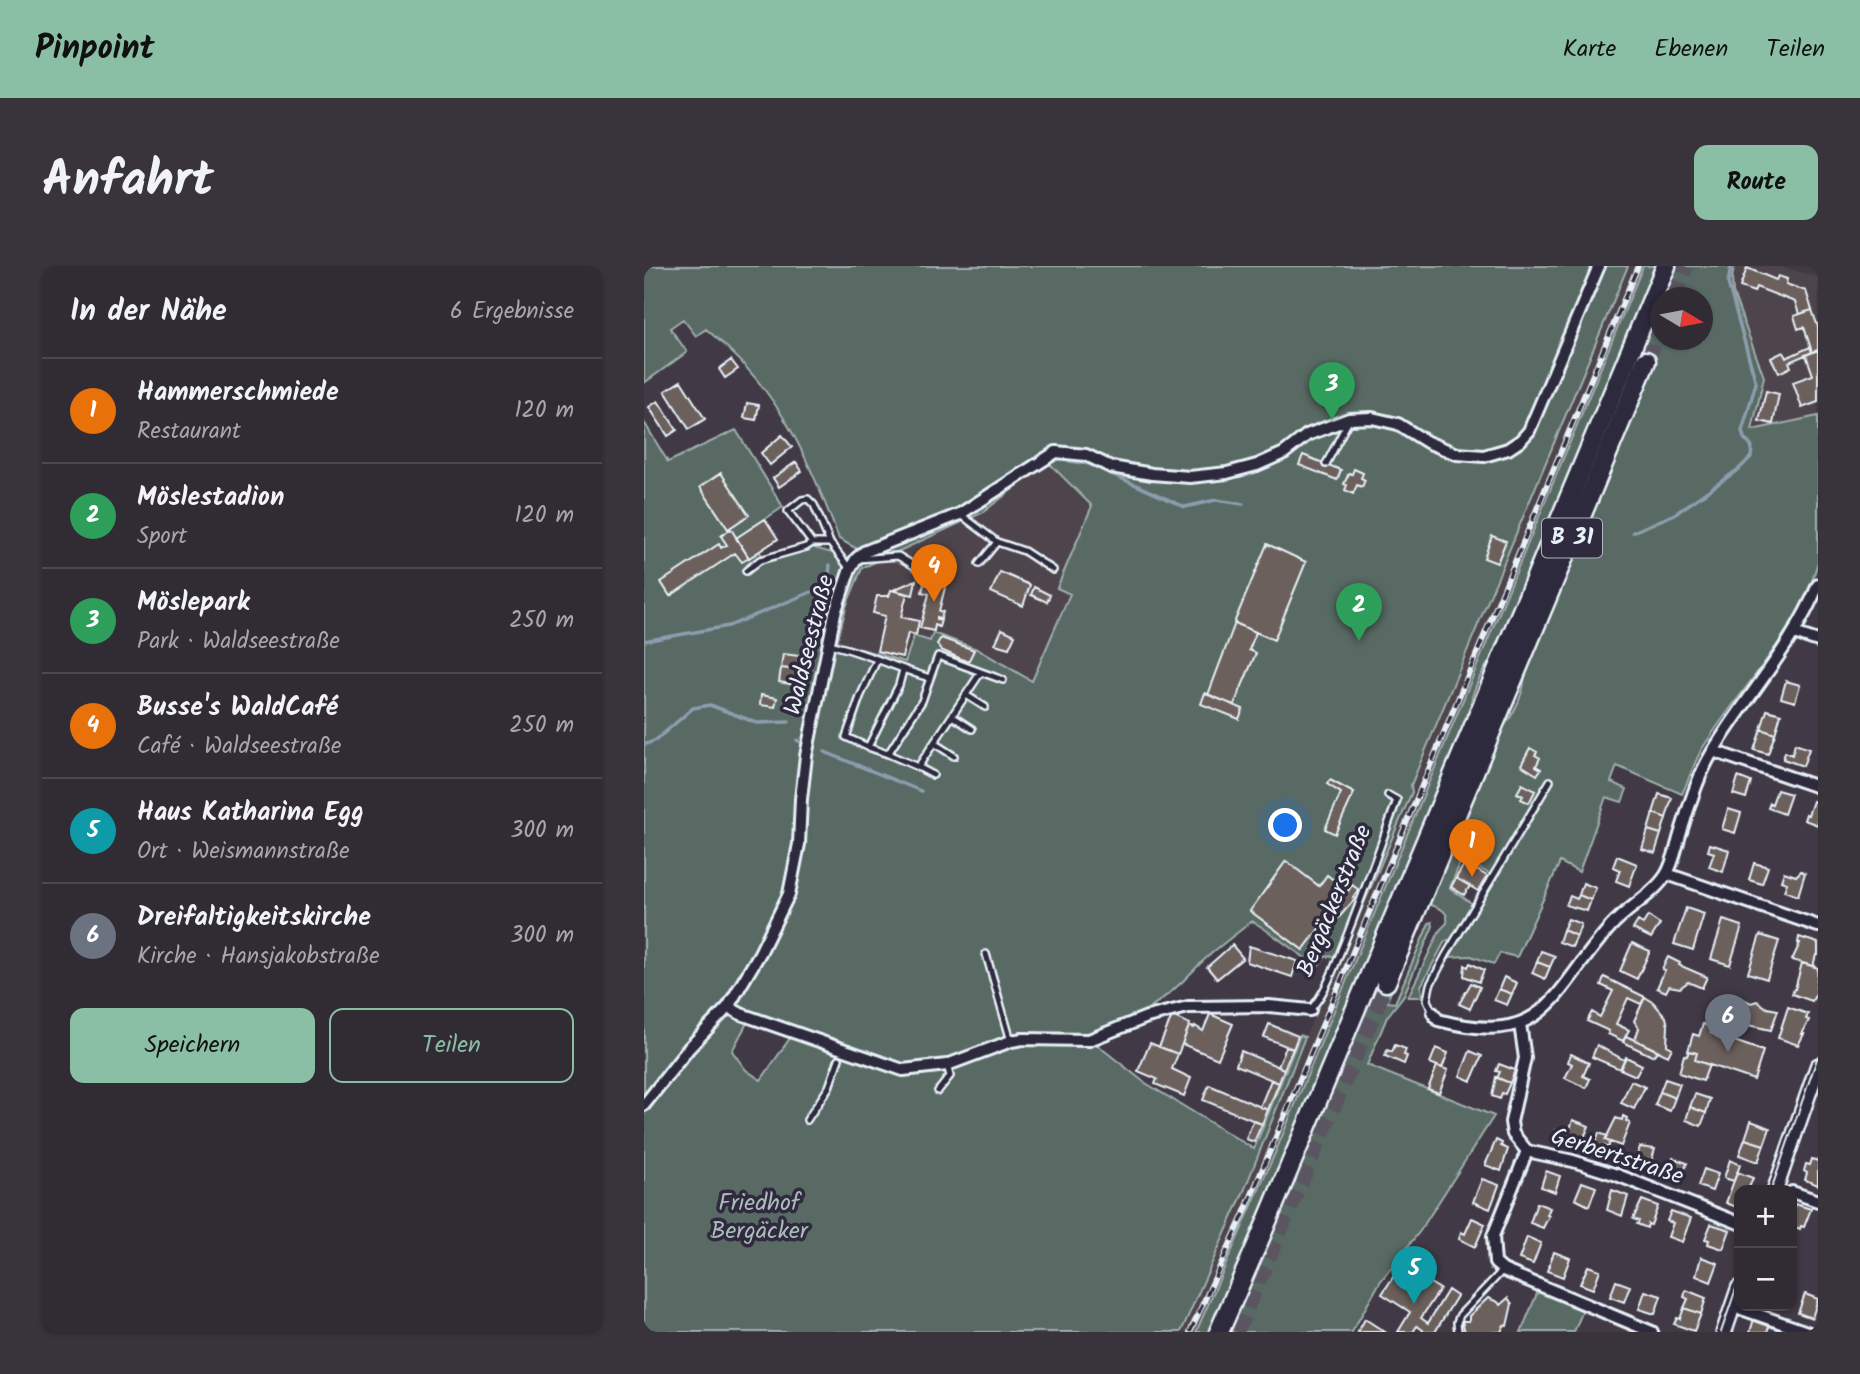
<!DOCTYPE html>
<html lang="de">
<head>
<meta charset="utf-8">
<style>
  :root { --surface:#312c34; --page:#39343c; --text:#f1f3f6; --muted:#a8a7ac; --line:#4c484f; --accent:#8abfa5 }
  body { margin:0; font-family:Kalam,sans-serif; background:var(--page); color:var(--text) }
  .controls { position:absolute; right:21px; bottom:21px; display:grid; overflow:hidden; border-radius:14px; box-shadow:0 2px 5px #0004 }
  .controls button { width:63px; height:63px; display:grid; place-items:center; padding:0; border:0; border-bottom:2px solid var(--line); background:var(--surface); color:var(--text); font:35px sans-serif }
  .compass { position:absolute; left:1006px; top:21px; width:63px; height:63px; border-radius:50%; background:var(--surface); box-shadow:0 2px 5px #0004; rotate:100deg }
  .you { position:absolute; left:642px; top:560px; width:24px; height:24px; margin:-18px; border:5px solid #fff; border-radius:50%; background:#1a73e8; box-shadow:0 0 0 10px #1a73e833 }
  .badge { display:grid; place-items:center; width:46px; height:46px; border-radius:50%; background:var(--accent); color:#fff; font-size:23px; font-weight:700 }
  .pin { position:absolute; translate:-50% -58px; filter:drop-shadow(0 2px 4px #0008) }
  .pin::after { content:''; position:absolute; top:37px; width:24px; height:21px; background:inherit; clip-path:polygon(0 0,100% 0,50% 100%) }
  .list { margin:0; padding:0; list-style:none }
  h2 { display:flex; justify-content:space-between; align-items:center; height:91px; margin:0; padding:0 28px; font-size:30px }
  h2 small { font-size:23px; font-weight:400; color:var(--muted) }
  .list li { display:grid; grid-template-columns:46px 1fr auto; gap:21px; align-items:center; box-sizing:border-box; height:105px; padding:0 28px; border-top:2px solid var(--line) }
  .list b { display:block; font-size:26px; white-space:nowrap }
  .list p { margin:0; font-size:23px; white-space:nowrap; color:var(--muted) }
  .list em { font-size:23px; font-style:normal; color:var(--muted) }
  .actions { display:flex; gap:14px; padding:21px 28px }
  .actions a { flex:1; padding:16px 0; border:2px solid var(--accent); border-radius:14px; text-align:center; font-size:24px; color:var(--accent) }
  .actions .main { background:var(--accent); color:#111 }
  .map { position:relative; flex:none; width:1174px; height:1066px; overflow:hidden; border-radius:14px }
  header { display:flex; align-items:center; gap:42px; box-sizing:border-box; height:98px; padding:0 35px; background:var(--accent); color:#111 }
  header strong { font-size:33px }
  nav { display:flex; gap:38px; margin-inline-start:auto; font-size:24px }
  .intro { display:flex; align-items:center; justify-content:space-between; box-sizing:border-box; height:168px; padding:0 42px }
  h1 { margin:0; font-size:49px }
  .button { padding:18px 32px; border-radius:14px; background:var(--accent); color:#111; font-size:24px; font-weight:700 }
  main { display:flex; gap:42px; padding:0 42px }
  aside { flex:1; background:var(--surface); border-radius:14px; box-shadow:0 2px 5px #0004 }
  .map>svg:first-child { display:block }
  .built { fill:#4e454c }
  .green { fill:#586a63; stroke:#a0aeae; stroke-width:2; fill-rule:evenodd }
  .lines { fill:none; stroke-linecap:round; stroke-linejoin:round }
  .stream { stroke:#8d9dae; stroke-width:3.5 }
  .building { fill:#6c605b; stroke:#e8f1f8; stroke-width:2 }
  .trunk-tunnel { stroke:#5a5561; stroke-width:18; stroke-dasharray:18 9; stroke-linecap:butt }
  .service-casing { stroke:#e8f1f8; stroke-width:10 }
  .minor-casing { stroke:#e8f1f8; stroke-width:16 }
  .tertiary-casing { stroke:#e8f1f8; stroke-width:19 }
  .trunk-casing { stroke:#e8f1f8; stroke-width:23 }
  .service { stroke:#2f2a3d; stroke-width:5 }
  .minor { stroke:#2f2a3d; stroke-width:10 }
  .tertiary { stroke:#2f2a3d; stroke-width:14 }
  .trunk { stroke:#2f2a3d; stroke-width:18 }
  .tram { stroke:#e8f1f8; stroke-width:2 }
  .rail-casing { stroke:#e8f1f8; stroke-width:6 }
  .rail { stroke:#2f2a3d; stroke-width:3.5; stroke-dasharray:10; stroke-linecap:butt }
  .labels { text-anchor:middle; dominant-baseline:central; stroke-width:7; stroke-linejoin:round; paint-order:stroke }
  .shield { fill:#2f2a3d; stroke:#b0b5c0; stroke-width:2 }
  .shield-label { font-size:23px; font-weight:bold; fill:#e8f1f8 }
  .street-label { font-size:24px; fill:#e8f1f8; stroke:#2f2a3d }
  .park-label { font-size:24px; fill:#aebbbc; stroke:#2f2a3d }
</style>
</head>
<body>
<header>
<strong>Pinpoint</strong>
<nav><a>Karte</a><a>Ebenen</a><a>Teilen</a></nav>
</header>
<div class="intro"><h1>Anfahrt</h1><a class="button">Route</a></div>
<main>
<aside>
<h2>In der Nähe<small>6 Ergebnisse</small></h2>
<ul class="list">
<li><span class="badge" style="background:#e8710a">1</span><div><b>Hammerschmiede</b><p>Restaurant</p></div><em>120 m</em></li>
<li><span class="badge" style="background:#2e9e5b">2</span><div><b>Möslestadion</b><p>Sport</p></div><em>120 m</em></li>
<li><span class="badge" style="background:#2e9e5b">3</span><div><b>Möslepark</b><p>Park · Waldseestraße</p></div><em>250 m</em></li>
<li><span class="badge" style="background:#e8710a">4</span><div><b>Busse's WaldCafé</b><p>Café · Waldseestraße</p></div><em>250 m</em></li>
<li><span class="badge" style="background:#0f9aa8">5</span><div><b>Haus Katharina Egg</b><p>Ort · Weismannstraße</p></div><em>300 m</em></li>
<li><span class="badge" style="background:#6b7280">6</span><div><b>Dreifaltigkeitskirche</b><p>Kirche · Hansjakobstraße</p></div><em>300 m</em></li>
</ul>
<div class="actions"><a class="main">Speichern</a><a>Teilen</a></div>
</aside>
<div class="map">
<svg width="1174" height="1066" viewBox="0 0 1174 1066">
  <rect width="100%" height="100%" fill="#413a46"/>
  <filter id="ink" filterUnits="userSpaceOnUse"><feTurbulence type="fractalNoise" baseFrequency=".0143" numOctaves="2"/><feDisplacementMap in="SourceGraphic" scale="14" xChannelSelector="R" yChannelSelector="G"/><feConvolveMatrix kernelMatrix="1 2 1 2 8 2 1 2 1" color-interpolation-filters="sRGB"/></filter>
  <g filter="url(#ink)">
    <path class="built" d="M984 0H999L631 887 552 1066H537L579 975 661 771 768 526 767 519Z
      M1090 0H1132L1174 11V150L1108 165 1088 13Z
      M404 196 448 240 414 321 426 327 388 415 333 383 289 368 286 375 261 396 192 376 203 338 218 302 338 247Z"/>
    <path class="green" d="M0 0H984L767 519 768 526 696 693 688 690 681 691 674 700C651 687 632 669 608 655 589 671 566 686 550 704 521 735 492 754 450 765L452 778 500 816 610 883 656 769 661 771 600 925 537 1066H0V156L24 196 92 164 139 241 93 272 115 285 121 293 163 280 206 292 215 284 195 273C164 190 133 120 62 63L52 70 39 53 26 62 43 86 0 117ZM404 196 448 240 413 322 426 328 388 415 333 383 289 367 286 375 270 370 261 396 193 376 203 338 218 302 338 247ZM104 755 146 772 117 814 102 804 88 785Z
      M999 0H1012L850 391C838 402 825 431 826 448L712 728 567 1066H552L631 887Z
      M1029 0H1090L1088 13 1089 27 1120 111 1108 164 1174 150V296C1155 367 1096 422 1058 483 1050 497 1045 513 1038 528L973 500 967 516 983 523 978 536 962 531 935 606 916 596 873 691 856 687 850 698 827 690 805 691 852 612 818 592 806 622 830 639 808 673 801 675 777 720 778 731H764L796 664 803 657C805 644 795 642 784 638L856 464C870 451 882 423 881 404L1008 98 993 92 735 712 750 718 743 736 751 737 785 657 788 656 789 660 760 729 743 751 723 799 850 850 776 965 736 1016 708 1066H581L734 713ZM1016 32H1058V74H1016Z
      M894 1025 939 1044 930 1066H877Z"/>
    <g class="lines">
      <path class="stream" d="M425 195 445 198 541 241 572 234 599 238
        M989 266 1031 248 1095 203 1107 191 1108 181 1100 172 1098 165 1112 117 1084 17 1087 0
        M0 375 85 360 184 319 186 299
        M153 474 158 477
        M0 479 12 474 49 442 66 439 113 457 145 456
        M181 486 277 525"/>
    </g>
    <path class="building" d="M1103 2 1132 14 1134 10 1143 13 1142 18 1162 25 1168 44 1155 48 1151 36 1112 21 1110 26 1096 21Z
      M1168 44 1174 61V84L1168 86 1160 61 1154 63 1150 50Z
      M1166 81 1168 86 1145 96 1147 101 1135 107 1127 92 1139 86 1142 92Z
      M1174 84V136L1158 142 1149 116 1169 109 1162 89Z
      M87 94 94 103 81 112 75 103Z
      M37 115 61 153 45 163 21 125Z
      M1122 125 1135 128 1129 158 1115 155Z
      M14 135 33 164 24 170 5 141Z
      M103 137 115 139 112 154 100 152Z
      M138 169 148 181 126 199 117 187Z
      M659 189 697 204 693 214 655 199Z
      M152 196 158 205 135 221 129 212Z
      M710 203 719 207 717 212 721 214 718 221 713 219 709 228 701 224 703 219 700 218 705 207 708 208Z
      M77 207 105 249 84 263 56 221Z
      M121 253 134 273 105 292 92 272Z
      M87 263 105 292 98 296 91 287 26 330 17 316 75 278 77 282 83 279 77 270Z
      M848 270 862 275 853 297 840 292Z
      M623 278 662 296 630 374 590 357Z
      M356 306 386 319 379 340 347 326Z
      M291 307 304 310 295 345 299 346 297 352 293 351V353L297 354 295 361 291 359 290 365 276 362 285 328 278 326 282 310Z
      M272 314 269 329 249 324Z
      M390 321 406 329 403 336 387 329Z
      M247 324 263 328 257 351 275 355 272 369 264 367 258 391 233 385 241 350 229 347 233 330H245Z
      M591 357 612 366 605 384 612 387 590 439 564 429Z
      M358 363 371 369 365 382 351 378Z
      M297 372 330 384 324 396 297 384 293 378Z
      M139 388 156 390 153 404 137 402Z
      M137 402 153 404 151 419 135 416Z
      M1142 415 1156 419 1151 436 1137 432Z
      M561 427 599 443 595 453 557 438Z
      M117 429 133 432 131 441 116 439Z
      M1123 444 1137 448 1131 468 1117 463Z
      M1117 463 1131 468 1124 488 1110 484Z
      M1151 478 1165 483 1159 500 1139 493 1141 486 1148 489Z
      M886 482 893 486 891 489 896 492 892 500 897 503 893 509 877 499Z
      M1094 511 1107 516 1102 532 1089 528Z
      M686 514 710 527 691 568 681 563 697 527 683 518Z
      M878 518 891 525 885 537 877 533 879 530 873 527Z
      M1133 524 1147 528 1140 548 1124 542 1126 537 1128 538Z
      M1015 528 1028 532 1022 552 1009 547Z
      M1169 535 1174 537V559L1160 554 1162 548 1164 549Z
      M1084 543 1097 547 1091 567 1078 563Z
      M1009 547 1022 552 1017 568 1004 564Z
      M1004 564 1017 568 1011 587 998 583Z
      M1066 578 1085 584 1079 606 1065 601 1070 587 1064 585Z
      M973 590 993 598 985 620 972 615 976 604 969 601Z
      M642 595 675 620 683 609 704 625 708 619 715 624 709 632 711 633 691 656 684 651 659 684 606 645Z
      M821 597 843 610 834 625 812 612Z
      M1110 597 1124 601 1118 618 1105 614Z
      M1157 605 1161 607 1154 630 1140 625 1143 617 1137 615 1140 606 1152 610Z
      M812 612 826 620 820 629 807 621Z
      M939 617 952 622 947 634 935 629Z
      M935 629 947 634 943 645 922 639 926 630 933 633Z
      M1042 642 1060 648 1049 684 1030 678Z
      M1004 650 1016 658 1007 672 989 663 994 655 999 658Z
      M924 653 937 658 933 670 919 664Z
      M1079 654 1098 660 1086 699 1067 693Z
      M919 664 933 670 928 681 915 676Z
      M1116 669 1135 675 1123 713 1104 707Z
      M1155 671 1174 677V689H1172L1169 700 1148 694 1156 677H1154Z
      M988 677 1006 685 993 713 976 705Z
      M588 679 599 692 573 713 563 701Z
      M605 680 653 695 648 711 603 696Z
      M897 685 911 690 906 701 893 696Z
      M1024 691 1036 697 1035 699 1063 711 1058 722 1044 716 1036 722 1025 720 1022 726 1013 722 1021 704 1018 703Z
      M893 696 906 701 901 713 888 707Z
      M826 697 840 704 835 716 820 710 821 699 824 701Z
      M1158 697 1174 702 1172 723 1174 724 1168 735 1148 728 1150 723H1151Z
      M860 711 873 717 868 728 855 723Z
      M960 711 1001 731 997 738 984 732 972 758 985 764 979 775 964 768 965 765 943 755 948 746 956 751 969 725 957 719Z
      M827 717 836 721 826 743 815 738Z
      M855 723 868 728 863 739 850 734Z
      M1001 731 1009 736 1022 751 1024 760 1023 779 1028 782 1024 790 991 774 995 762 990 755Z
      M1097 732 1107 737 1113 735 1123 742 1134 744 1127 764 1104 759 1105 757 1090 752 1092 746 1089 745Z
      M1144 741 1164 748 1162 753 1165 754 1158 768H1160L1154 779 1134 772Z
      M566 748 589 758 574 793 538 778 545 760 550 762 551 760 559 765Z
      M528 750 546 758 534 788 515 781Z
      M625 758 654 770 649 783 620 771Z
      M1059 758 1069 761 1067 767 1119 785 1110 814 1051 794 1053 787 1044 785 1049 768 1055 770Z
      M982 770 991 774 1015 785 1008 790 979 776Z
      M506 777 534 788 528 803 547 812 540 830 511 818 513 813 494 805Z
      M751 779 762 783 760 789 763 790 760 798 741 790 743 784 748 786Z
      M953 779 980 794 976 803 948 791Z
      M642 781 649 783 640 803 634 801Z
      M792 782 804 787 798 802 786 797Z
      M597 785 640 803 635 817 592 799Z
      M826 785 838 790 827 815 816 810Z
      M1045 785 1053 787 1051 794 1065 799 1059 815 1035 807 1040 789 1043 790Z
      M927 788 945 797 939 810 946 813 942 822 921 812 928 798 924 796Z
      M982 791 998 799 992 810 976 803Z
      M855 798 871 804 866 817 853 812 856 806 852 805Z
      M793 800 804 804 795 827 784 823Z
      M852 811 866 817 861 828 858 827 856 833 848 830Z
      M1021 813 1036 818 1031 832 1016 826Z
      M627 814 635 817 624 844 616 841Z
      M987 815 1001 821 990 843 977 837Z
      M565 819 624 844 618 858 559 834Z
      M1016 826 1031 832 1026 845 1011 839Z
      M1051 828 1066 833 1062 847 1046 841Z
      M1046 841 1062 847 1057 860 1042 854Z
      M979 850 983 852 982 855 986 857 977 880 961 874 972 852 978 854Z
      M929 854 945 860 935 883 908 875 912 864 924 868Z
      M609 855 618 858 610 876 602 873Z
      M1107 855 1126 862 1120 879 1101 873Z
      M955 867 963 870 961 874 966 876 964 882 960 880 959 883 950 880Z
      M1101 873 1120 879 1114 896 1095 889Z
      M852 874 858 877 857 880 864 883 857 905 841 899Z
      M996 881 1011 883 1005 903 990 898Z
      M1029 892 1043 897 1037 914 1023 909Z
      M1168 893 1174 895V919L1161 914 1163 907 1160 905 1162 898 1166 899Z
      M1086 894 1096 899 1090 915 1080 912Z
      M1060 903 1074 908 1068 925 1054 920Z
      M902 905 916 910 911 926 897 921Z
      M1093 906 1109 912 1104 924H1095V942L1082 937Z
      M838 913 855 919 846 943 829 936Z
      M938 916 952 921 945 940 931 933Z
      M968 924 984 930 978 950 963 944Z
      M998 934 1014 940 1007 959 1004 958 1003 962 993 958 995 955 989 953Z
      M893 937 906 942 903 949 905 950 899 962 886 957Z
      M1151 938 1167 943 1160 961 1157 960 1156 963 1148 960V948Z
      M1027 945 1047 952 1038 976 1024 971 1029 957 1023 955Z
      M828 952 841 958 831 981 815 973 817 966 821 968Z
      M1067 958 1086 964 1079 983 1064 978 1065 974 1061 973Z
      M883 971 897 977 889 998 875 993Z
      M910 986 926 992 919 1011 903 1005Z
      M1057 991 1074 997 1067 1016 1052 1010Z
      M757 999 796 1023 777 1052 784 1057 804 1024 813 1030 791 1066H778L779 1064 773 1060 769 1066H754L766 1046 738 1028Z
      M944 1000 956 1004 949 1023 936 1018Z
      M972 1015 986 1020 980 1036 966 1031Z
      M1042 1024 1062 1032 1057 1048 1040 1042 1044 1033 1040 1031Z
      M1001 1025 1017 1030 1011 1048 995 1043Z
      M1161 1028 1174 1033 1168 1052 1154 1047Z
      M844 1032 854 1036 856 1039 864 1032 868 1038 863 1060 860 1059 857 1066H821L818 1055H825V1050Z
      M1040 1042 1057 1048 1050 1065 1030 1058 1033 1052 1036 1053Z
      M721 1053 741 1066H714Z
      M1110 1053 1126 1058 1123 1066H1106Z"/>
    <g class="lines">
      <path class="trunk-tunnel" d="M1028 32 1041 0
        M1002 95 1016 59
        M591 1066 742 716"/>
      <defs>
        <path id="service" d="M682 198 705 154
          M316 248 353 276 380 285 409 304
          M186 277 170 239 164 233 158 234 144 245 168 277H186L206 303
          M214 293 254 290 277 304
          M335 298 353 276
          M102 305 116 294 162 281 168 277
          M185 378C220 386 252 402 286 412L294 390 337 406 274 501 244 488 278 435 286 412
          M337 406 359 414
          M322 429 341 441
          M308 450 328 463
          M290 477 310 490
          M224 481 202 471 216 431 233 394
          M244 488 224 481 255 419 259 404
          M274 501 289 509
          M342 688 367 775
          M666 744C682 727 691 699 700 677 719 629 736 581 753 534L744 529
          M789 747 783 734 786 719 802 689 906 515
          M294 825 306 810 303 799
          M163 854 185 821 195 793
          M814 1066 813 1056 816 1049 859 1004"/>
        <path id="minor" d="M1150 367 1174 375
          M1069 485 1174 521
          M1023 608 1174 660
          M84 741 97 748 259 804 303 799 367 775 379 773 445 774 503 751 544 741 625 740 666 744
          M789 747 794 754C904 783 907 727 967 660 983 642 1009 629 1022 609 1029 598 1032 582 1036 569 1045 541 1053 511 1069 485 1103 429 1149 380 1174 319
          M876 758 881 792 867 856 869 868 883 885 929 895 973 909 1095 957
          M0 839 45 782 84 741 116 687 145 628 155 578 157 533 162 490 191 347 206 303 212 293 220 286 316 248 412 186 442 189 467 201 508 208 546 211 583 207 613 199 640 187 663 169 705 153 728 152 754 158 783 176 813 188 840 190 864 183 876 175 885 165 955 0
          M883 885 849 970 851 997 859 1004 1008 1066
          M1148 926 1174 935
          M1089 1040 1163 1066"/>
        <path id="tertiary" d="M1131 924 1174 800
          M1080 1066 1095 1022"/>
        <path id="trunk" d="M742 716 1002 95
          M575 1066 616 972 1022 0"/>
      </defs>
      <use href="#service" class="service-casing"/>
      <use href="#minor" class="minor-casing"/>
      <use href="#tertiary" class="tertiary-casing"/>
      <use href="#trunk" class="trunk-casing"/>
      <use href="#service" class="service"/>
      <use href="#minor" class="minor"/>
      <use href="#tertiary" class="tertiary"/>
      <use href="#trunk" class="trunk"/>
      <path class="tram" d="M1127 924 1174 790
        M1077 1066 1095 1014"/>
      <defs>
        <path id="rail" d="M546 1066 599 950 994 0"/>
      </defs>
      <use href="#rail" class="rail-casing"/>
      <use href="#rail" class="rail"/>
    </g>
  </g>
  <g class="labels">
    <rect class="shield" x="898" y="252.5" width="60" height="39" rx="5"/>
    <g class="shield-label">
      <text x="928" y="272">B 31</text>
    </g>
    <g class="street-label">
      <text transform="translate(166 379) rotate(-76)">Waldseestraße</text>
      <text transform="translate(691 635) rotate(-68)">Bergäckerstraße</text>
      <text transform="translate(973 891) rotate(18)">Gerbertstraße</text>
    </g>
    <g class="park-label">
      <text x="115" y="937">Friedhof<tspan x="115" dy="28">Bergäcker</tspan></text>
    </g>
  </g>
</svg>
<div class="controls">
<button>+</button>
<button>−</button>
</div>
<svg class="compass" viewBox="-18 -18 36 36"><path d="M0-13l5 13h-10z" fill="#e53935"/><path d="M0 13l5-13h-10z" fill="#a8a7ac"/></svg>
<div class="you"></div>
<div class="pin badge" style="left:828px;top:611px;background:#e8710a">1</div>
<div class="pin badge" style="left:715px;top:375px;background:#2e9e5b">2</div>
<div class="pin badge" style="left:688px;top:154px;background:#2e9e5b">3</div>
<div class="pin badge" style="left:290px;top:336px;background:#e8710a">4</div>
<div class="pin badge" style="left:770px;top:1038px;background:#0f9aa8">5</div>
<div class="pin badge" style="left:1084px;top:786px;background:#6b7280">6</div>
</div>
</main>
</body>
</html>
